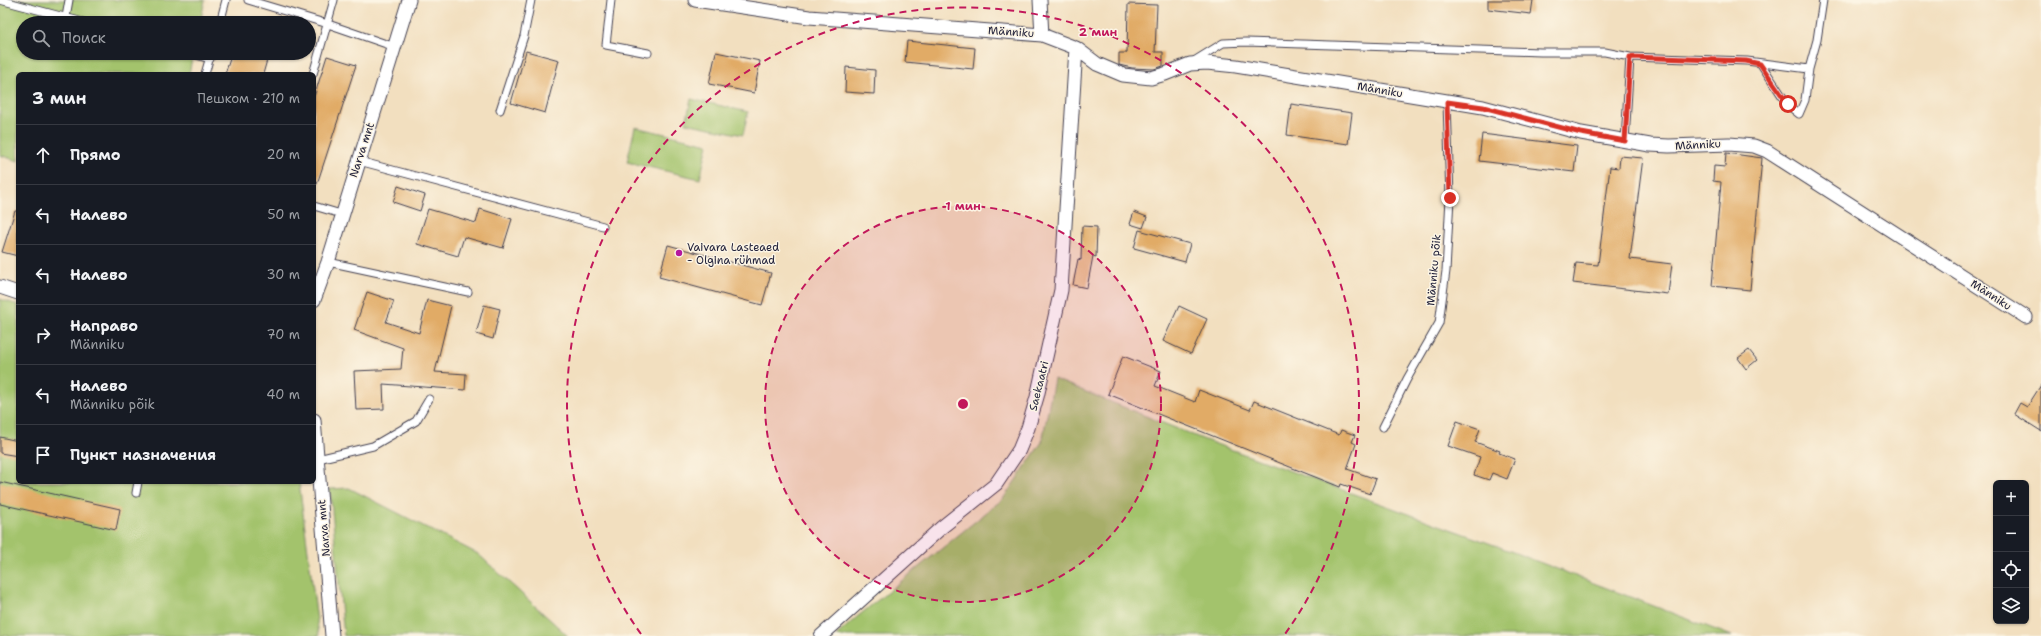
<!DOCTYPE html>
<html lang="ru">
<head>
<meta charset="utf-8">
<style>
  :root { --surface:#171b24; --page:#20242c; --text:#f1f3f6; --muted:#9ea1a6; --line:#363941 }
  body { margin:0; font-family:"Shantell Sans",sans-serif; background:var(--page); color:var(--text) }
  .controls { position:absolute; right:12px; bottom:12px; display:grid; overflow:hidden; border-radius:6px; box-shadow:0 1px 3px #0004 }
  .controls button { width:36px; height:36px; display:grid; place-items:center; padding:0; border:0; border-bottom:1px solid var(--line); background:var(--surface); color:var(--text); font:20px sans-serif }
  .stop { position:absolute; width:12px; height:12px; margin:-9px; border:3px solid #d93025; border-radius:50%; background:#fff }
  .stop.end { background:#d93025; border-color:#fff; box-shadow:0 1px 4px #0008 }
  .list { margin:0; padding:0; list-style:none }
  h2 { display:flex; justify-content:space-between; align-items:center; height:52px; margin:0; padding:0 16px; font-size:17px }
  h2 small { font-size:13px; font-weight:400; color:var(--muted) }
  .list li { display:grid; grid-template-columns:26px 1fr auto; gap:12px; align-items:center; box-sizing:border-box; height:60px; padding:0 16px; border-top:1px solid var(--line) }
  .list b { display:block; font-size:15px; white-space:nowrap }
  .list p { margin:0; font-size:13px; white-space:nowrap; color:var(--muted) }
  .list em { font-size:13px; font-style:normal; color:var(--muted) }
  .icon { flex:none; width:22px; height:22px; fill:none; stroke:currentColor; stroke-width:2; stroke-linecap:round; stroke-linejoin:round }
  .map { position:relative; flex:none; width:2041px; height:636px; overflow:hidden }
  .search { position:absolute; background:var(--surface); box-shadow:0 1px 3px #0004; left:16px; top:16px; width:300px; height:44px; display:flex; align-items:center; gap:10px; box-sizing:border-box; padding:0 14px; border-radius:22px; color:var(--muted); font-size:15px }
  .panel { position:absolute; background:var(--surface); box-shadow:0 1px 3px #0004; left:16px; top:72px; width:300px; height:412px; border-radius:6px }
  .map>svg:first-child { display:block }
  .green { fill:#a3c36c; stroke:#627254 }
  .building { fill:#e1ab66 }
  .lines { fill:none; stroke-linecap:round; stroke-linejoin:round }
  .lane-casing { stroke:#413e4f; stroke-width:9 }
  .street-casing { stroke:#413e4f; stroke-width:15 }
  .lane { stroke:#fff; stroke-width:7 }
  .street { stroke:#fff; stroke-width:13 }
  .route { stroke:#d93025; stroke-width:5 }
  .ring { fill:none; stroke:#c2185b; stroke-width:2; stroke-dasharray:7 5 }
  .poi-dot { fill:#b5179e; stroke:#fcf5e5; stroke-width:1.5 }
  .labels { text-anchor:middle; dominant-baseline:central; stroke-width:3; stroke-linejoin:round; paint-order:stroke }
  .street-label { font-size:11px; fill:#22223b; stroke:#fcf5e5 }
  .poi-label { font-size:11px; fill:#22223b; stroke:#fcf5e5; text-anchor:start }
  .centre { fill:#c2185b; stroke:#fcf5e5; stroke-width:2 }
  .ring-label { font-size:12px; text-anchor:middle; font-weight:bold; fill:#c2185b; stroke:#fcf5e5; stroke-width:3; stroke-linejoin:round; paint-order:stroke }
</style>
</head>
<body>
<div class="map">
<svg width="2041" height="636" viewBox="0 0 2041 636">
  <rect width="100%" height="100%" fill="#fcf5e5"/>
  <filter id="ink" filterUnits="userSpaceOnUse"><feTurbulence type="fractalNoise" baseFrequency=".025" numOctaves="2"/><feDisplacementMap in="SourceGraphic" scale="8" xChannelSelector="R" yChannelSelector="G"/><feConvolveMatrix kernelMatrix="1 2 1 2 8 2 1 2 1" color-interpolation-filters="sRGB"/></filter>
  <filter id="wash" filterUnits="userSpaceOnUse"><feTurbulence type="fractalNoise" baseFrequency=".012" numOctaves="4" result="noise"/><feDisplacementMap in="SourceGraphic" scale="16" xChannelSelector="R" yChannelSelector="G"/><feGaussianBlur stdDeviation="0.9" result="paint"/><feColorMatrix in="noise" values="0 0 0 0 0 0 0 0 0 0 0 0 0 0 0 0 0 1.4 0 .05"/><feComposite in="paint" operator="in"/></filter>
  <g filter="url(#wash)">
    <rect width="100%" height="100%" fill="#f2dfbf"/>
    <path class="green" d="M0 0H205L200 23H23V53H193L189 74H18V161L0 155Z
      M691 99 748 112 743 135 686 123Z
      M635 127 708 144 700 179 627 162Z
      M0 299 18 305V482H299L319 636H0Z
      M1054 379 1205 440 1497 546 1732 636H836L857 617 1003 499 1042 442Z
      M349 488 478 554 568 636H344L330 489Z"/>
    <g id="blocks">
      <path class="building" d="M1488 0H1533L1531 14 1488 9Z
        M1128 4 1157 5 1155 52H1163V66L1154 69 1132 68 1119 65V53H1127Z
        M907 41 975 48 973 69 905 62Z
        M526 51 559 60 545 113 511 103Z
        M716 52 760 61 754 93 709 84Z
        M232 53H269L263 74H225Z
        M327 56 356 65 317 184H314V97Z
        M846 67 875 70 874 94 845 92Z
        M1291 104 1352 113 1348 144 1287 135Z
        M1482 134 1577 146 1574 172 1479 161Z
        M1726 153 1762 158 1750 290 1712 286 1721 182 1713 181 1714 166 1725 167Z
        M1620 156 1643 158 1630 259 1672 264 1668 294 1573 283 1576 263 1598 265 1610 167 1619 168Z
        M398 186 425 195 420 211 393 202Z
        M428 209 476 223 480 209 512 219 503 248 464 237 458 256 417 244Z
        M15 211H18V256L2 252Z
        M1134 212 1147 217 1143 228 1130 224Z
        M1082 226 1097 227 1096 257 1093 256 1087 288 1073 285 1078 259 1081 260Z
        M1139 230 1190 244 1185 262 1134 248Z
        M668 245 771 273 762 305 659 277Z
        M367 292 394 301 386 322 419 333 427 300 451 306 435 372 466 374 465 390 383 384 384 409 356 410 354 371 401 369 403 348 354 330Z
        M484 305 500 309 493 339 476 334Z
        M1179 306 1207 319 1191 354 1163 341Z
        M1749 350 1757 360 1746 369 1738 358Z
        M1123 356 1161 371 1155 386 1195 402 1199 390 1250 410 1254 401 1339 435 1341 430 1355 435 1352 442 1356 444 1347 469 1376 479 1370 494 1341 484 1340 487 1108 394Z
        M2041 385V431L2014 414 2020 403 2027 407Z
        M1457 421 1480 429 1475 442 1500 451 1499 453 1515 459 1507 479 1492 473 1489 480 1474 475 1480 457 1448 446Z
        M0 437 18 441V456L0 453Z
        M0 482 120 509 116 530 0 504Z"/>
    </g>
  </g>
  <g filter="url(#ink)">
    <use href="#blocks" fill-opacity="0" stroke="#413e4f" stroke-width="1"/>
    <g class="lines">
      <defs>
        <path id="lane" d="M0 0 87 23
          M248 0 328 24 395 47
          M611 0 606 45 648 53
          M66 17 69 0
          M220 23 226 0
          M189 53 210 59
          M1194 61 1223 43 1246 42 1541 52H1605L1630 57 1747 61 1809 69 1817 40 1823 0
          M1761 64 1788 105 1799 114 1805 100 1809 69
          M205 74 211 53
          M313 74 334 0
          M500 110 524 36 531 0
          M1625 141 1630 57
          M359 161 603 226
          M314 206 341 214
          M328 262 468 292
          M1383 427 1407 379 1439 323 1446 271 1450 198 1447 102
          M318 459 373 446 416 421 429 399
          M136 493 138 482"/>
        <path id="street" d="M695 0 809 17 1042 35 1076 48 1097 64 1123 75 1151 78 1165 74 1190 64 1207 63 1236 66 1483 107 1581 133 1650 145 1669 146 1729 144 1754 146 1767 151 2026 317
          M1040 0 1042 35
          M0 287 18 293
          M314 300 328 262 409 0
          M314 420 332 636
          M821 636 942 527 996 484 1019 450 1028 428 1037 397 1061 290 1076 48"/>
      </defs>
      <use href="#lane" class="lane-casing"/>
      <use href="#street" class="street-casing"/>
      <use href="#lane" class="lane"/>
      <use href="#street" class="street"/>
    </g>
  </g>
  <g class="lines" filter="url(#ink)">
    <path class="route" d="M1450 198 1447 102 1483 107 1581 133 1625 141 1630 57 1746 61 1760 64 1788 104"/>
  </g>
  <circle cx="963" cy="404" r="198" fill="#c2185b" fill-opacity=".12"/>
  <g class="ring">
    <circle cx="963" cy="404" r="198"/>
    <path d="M641 634A396 396 0 1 1 1285 634"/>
  </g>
  <circle class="poi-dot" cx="679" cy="253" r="4"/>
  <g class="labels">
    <g class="street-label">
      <text transform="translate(1011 32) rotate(4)">Männiku</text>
      <text transform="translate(1380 90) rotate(10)">Männiku</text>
      <text transform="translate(1698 145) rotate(-3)">Männiku</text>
      <text transform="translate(362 150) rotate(-72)">Narva mnt</text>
      <text transform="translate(1434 270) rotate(-85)">Männiku põik</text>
      <text transform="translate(1991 295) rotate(33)">Männiku</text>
      <text transform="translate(1039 386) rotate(-76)">Saekaatri</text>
      <text transform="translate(324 528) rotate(-95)">Narva mnt</text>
    </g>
    <g class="poi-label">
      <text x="687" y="247">Vaivara Lasteaed<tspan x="687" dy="13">- Olgina rühmad</tspan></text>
    </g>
  </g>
  <circle cx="963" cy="404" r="6" class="centre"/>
  <g class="ring-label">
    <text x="1098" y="36">2 мин</text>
    <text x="963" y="210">1 мин</text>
  </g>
</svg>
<div class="controls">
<button>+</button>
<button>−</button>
<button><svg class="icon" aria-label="locate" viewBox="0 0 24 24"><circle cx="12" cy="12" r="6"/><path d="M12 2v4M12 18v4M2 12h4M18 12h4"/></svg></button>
<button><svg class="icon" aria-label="layers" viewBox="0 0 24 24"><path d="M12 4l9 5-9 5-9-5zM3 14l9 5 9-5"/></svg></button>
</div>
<div class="stop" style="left:1788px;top:104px"></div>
<div class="stop end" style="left:1450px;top:198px"></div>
<div class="search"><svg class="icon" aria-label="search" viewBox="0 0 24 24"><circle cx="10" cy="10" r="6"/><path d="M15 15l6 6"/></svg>Поиск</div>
<section class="panel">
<h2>3 мин<small>Пешком · 210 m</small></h2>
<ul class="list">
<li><svg class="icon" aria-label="ahead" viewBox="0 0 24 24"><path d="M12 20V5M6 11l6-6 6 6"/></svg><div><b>Прямо</b></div><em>20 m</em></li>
<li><svg class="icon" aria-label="left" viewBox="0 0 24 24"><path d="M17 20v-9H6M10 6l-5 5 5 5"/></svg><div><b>Налево</b></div><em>50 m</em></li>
<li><svg class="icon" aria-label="left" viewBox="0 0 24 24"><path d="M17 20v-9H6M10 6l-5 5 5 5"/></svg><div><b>Налево</b></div><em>30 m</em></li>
<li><svg class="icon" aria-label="right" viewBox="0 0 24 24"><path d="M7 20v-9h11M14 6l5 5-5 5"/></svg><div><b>Направо</b><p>Männiku</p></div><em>70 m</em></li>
<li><svg class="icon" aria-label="left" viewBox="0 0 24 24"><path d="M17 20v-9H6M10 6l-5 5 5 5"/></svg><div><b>Налево</b><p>Männiku põik</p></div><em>40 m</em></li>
<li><svg class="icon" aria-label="arrive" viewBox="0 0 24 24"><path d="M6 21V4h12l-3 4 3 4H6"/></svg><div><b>Пункт назначения</b></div></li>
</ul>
</section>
</div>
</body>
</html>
